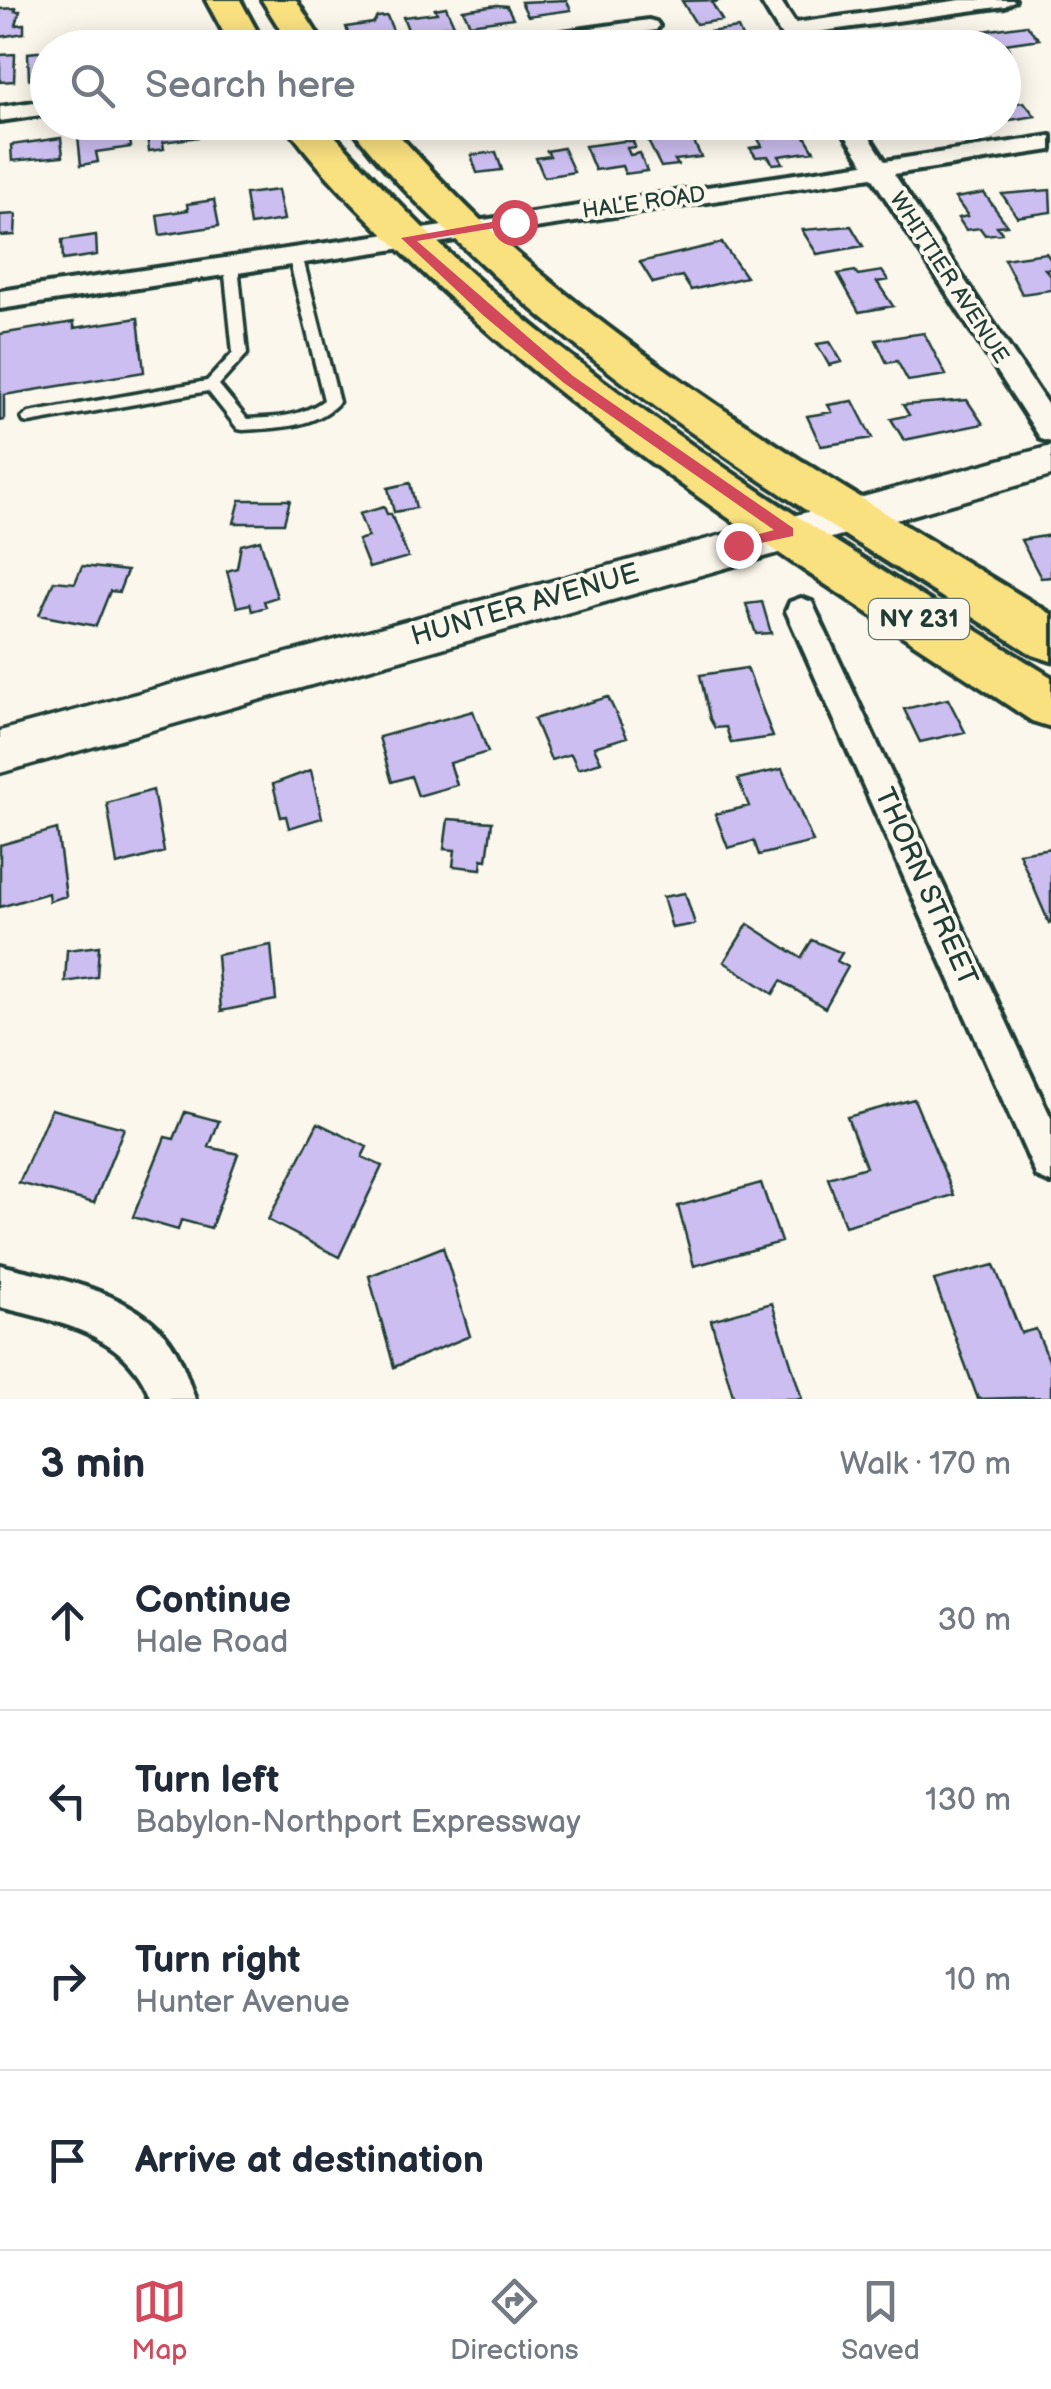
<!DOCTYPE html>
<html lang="en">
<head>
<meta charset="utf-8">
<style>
  :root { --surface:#fff; --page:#f6f6f7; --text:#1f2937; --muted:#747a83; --line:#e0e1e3; --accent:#d1495b }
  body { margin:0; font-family:"Balsamiq Sans",sans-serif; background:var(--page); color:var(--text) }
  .stop { position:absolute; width:30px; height:30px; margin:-22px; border:8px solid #d1495b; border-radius:50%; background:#fff }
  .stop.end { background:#d1495b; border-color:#fff; box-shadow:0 2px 10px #0008 }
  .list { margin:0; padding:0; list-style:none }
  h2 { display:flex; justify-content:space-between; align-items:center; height:130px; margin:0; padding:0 40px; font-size:42px }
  h2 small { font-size:32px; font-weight:400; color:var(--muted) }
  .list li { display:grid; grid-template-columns:65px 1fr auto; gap:30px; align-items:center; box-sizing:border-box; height:180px; padding:0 40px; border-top:2px solid var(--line) }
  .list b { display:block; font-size:38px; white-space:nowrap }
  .list p { margin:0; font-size:32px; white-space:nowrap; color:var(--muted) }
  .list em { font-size:32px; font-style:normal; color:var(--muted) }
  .icon { flex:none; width:55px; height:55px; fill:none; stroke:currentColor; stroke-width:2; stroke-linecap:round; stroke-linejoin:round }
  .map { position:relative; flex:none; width:1051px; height:1399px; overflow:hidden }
  .search { position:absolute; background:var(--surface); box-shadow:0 5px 25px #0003; left:30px; right:30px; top:30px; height:110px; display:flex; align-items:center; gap:25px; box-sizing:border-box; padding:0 35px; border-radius:55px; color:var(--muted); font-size:38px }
  .sheet { height:850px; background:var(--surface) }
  nav { display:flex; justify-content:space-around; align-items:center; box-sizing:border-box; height:140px; border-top:2px solid var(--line); background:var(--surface); font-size:28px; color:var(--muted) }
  nav a { display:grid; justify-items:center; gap:5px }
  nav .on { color:var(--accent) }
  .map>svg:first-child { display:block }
  .building { fill:#ccbef0; stroke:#1f3d34; stroke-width:2.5 }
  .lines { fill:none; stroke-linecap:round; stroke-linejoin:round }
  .lane-casing { stroke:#1f3d34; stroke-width:7 }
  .street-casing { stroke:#1f3d34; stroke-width:8 }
  .secondary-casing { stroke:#1f3d34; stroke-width:7 }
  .primary-casing { stroke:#1f3d34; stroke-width:8 }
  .lane { fill:#fbf7ec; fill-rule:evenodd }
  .street { fill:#fbf7ec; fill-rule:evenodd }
  .secondary { fill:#fbf7ec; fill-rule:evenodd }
  .primary { fill:#fae180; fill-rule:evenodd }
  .route { fill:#d1495b }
  .labels { text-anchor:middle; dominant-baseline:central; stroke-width:8; stroke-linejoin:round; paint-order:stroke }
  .far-street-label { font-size:22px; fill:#1f3d34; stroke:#fbf7ec }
  .shield { fill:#fbf7ec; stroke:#61756b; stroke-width:2.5 }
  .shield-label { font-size:25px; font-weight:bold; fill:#1f3d34 }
  .street-label { font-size:28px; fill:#1f3d34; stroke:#fbf7ec }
</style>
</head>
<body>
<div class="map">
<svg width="1051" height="1399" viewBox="0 0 1051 1399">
  <rect width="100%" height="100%" fill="#fbf7ec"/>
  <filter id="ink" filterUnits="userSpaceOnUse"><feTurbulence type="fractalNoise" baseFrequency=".01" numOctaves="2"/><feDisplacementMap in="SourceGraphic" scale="20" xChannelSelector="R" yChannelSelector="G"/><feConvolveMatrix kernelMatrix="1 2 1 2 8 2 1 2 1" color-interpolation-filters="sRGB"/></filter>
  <g filter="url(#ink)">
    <path class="building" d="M566 0 571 10 528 16 521 2Z
      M720 0 712 3 722 20 696 24 682 1Z
      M497 5 507 6 513 18 470 24 463 10Z
      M446 7 454 25 409 32 403 17 437 13 435 9Z
      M16 8 15 11H20L16 25 24 24V33L0 37V9Z
      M387 16 394 33 350 39 346 27 373 23 377 17Z
      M1026 25 1039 39 1005 44 1009 49 996 48 983 31Z
      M738 28 745 44 740 48H700L693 34Z
      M940 33H972L982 45 935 48 929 39 944 37Z
      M136 37 137 48H75V45Z
      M48 51V77L29 79 28 53Z
      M15 54 14 81 0 82V55Z
      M1024 102 1035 116 1004 121V105Z
      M179 122H196L199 137 163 142 164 149 149 151 146 127Z
      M687 127 701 157 675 160 678 165 661 167 645 135Z
      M129 130 131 147 96 152 98 162 81 165 78 136Z
      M803 133 814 151 779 156 783 163 773 164 768 156 756 157 750 148 762 146 758 139Z
      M61 138 63 156 12 161 11 145Z
      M624 141H633L635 147 627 148 630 155 640 153 647 171 625 174 622 166 595 170 585 146Z
      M563 148 574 172 544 177 536 158 550 156 547 151Z
      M496 152 502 170 477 173 471 155Z
      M278 190 284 220 250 225 245 194Z
      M1050 190 1051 212 1017 217 1002 194Z
      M984 193 1007 225 997 226 1002 233 985 235 980 228 966 230 958 218 968 216 955 198Z
      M214 200 219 226 160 235 157 215 188 210 187 204Z
      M16 214 15 235 0 236V215Z
      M851 226 863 246 817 254 802 230Z
      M96 235 97 255 63 260 62 240Z
      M722 243 746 277 691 290 682 276 653 283 640 262Z
      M1046 253 1051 260V269H1045L1051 276V290L1022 294 1004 259Z
      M855 271 858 275 882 271 888 280 877 282 893 306 859 312 838 274Z
      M138 318 144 372 4 395V420L0 421V334L74 322V328Z
      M924 333 946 375 908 381 897 361 887 363 876 340Z
      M830 342 842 362 829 365 817 344Z
      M967 400 983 424 904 440 891 419 909 415 903 405Z
      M853 401 872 438 821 446 807 416 832 412 828 405Z
      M410 483 416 508 394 512 388 488Z
      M240 500H290L284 523H234Z
      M384 507 387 514H391L408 557 369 568 358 540 368 537 359 514Z
      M1051 535V577L1041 578 1021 540Z
      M260 540 277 597 264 601 266 607 252 611 250 604 237 607 227 571 237 568 241 545Z
      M82 566 127 571 119 592 110 591 96 626 39 615 54 581 75 583Z
      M762 602 771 633 756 634 746 604Z
      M747 668 773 737 731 743 726 727 715 728 710 719 700 675Z
      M608 697 627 737 594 747 601 762 578 769 571 754 551 760 534 719Z
      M948 699 965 732 920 742 904 709Z
      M473 711 488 752 450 763 457 785 418 796 411 776 392 782 379 737Z
      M782 769 813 842 759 855 754 841 728 848 715 814 749 806 738 779Z
      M311 770 322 818 289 828 286 816 281 817 273 784Z
      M153 790 164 852 117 865 107 803Z
      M448 819 492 822 487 860 482 859 481 869 453 866 455 850 444 849Z
      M57 829 66 896 49 901 48 893 0 907V845Z
      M1051 848V922L1049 923 1019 853Z
      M685 893 695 924 672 928 663 897Z
      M748 924 801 958 812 940 842 953 837 961 848 967 825 1008 781 981 773 994 724 962Z
      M271 945 276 1000 221 1011 217 955Z
      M99 946 97 977 65 982 67 950Z
      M914 1099 954 1195 845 1226 828 1178 866 1167 847 1117Z
      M51 1109 124 1128 94 1203 19 1183Z
      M185 1112 219 1121 209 1147 238 1154 211 1228 181 1220 178 1230 133 1217 165 1137 174 1139Z
      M318 1123 367 1147 362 1157 382 1166 339 1257 268 1220Z
      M761 1183 781 1242 694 1266 678 1206Z
      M443 1247 470 1336 394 1367 369 1276Z
      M994 1265 1021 1333 1036 1329 1051 1365V1397L978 1399 934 1280Z
      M772 1303 802 1399H734L711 1320Z"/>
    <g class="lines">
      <defs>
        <path id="lane" d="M295 251 302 255 339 402C316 428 276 428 243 430L238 429 208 391 29 423 24 422 22 418 29 413 207 381 233 353 224 265 231 261 238 265 247 354 219 385 247 419C274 418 301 417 324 400L288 255Z"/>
        <path id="street" d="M760 0H780L795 23 961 0H1015L1005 6 802 34 810 48H789Z
          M649 20 656 22 659 26 656 30 539 48H480L490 42Z
          M48 100V114L0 121V107Z
          M837 122H860L885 161 1051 136V150L894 174 1051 410V442L1041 439 872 177 0 309V291L864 164Z
          M801 598 812 602 816 611 1051 1118V1183L1037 1177 786 611 790 602Z
          M0 1265C54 1278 127 1290 165 1335 181 1354 187 1377 195 1399H151C129 1334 59 1322 0 1307Z"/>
        <path id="secondary" d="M1051 446V476L0 773V731Z"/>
        <path id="primary" d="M206 0H240L266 48H232Z
          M262 0H296L326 48H292Z
          M284 122H322C374 178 426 234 483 284 657 435 857 555 1051 677V727L1032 721C818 579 597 442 412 262 368 219 319 173 284 122Z
          M348 122H387C433 173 480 223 533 267 692 401 874 506 1051 614V661L1033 655C838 530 635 411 467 250 425 211 381 169 348 122Z"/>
      </defs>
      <use href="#lane" class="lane-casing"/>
      <use href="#street" class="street-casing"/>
      <use href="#secondary" class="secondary-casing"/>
      <use href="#primary" class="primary-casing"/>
      <use href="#lane" class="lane"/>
      <use href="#street" class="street"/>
      <use href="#secondary" class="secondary"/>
      <use href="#primary" class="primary"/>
    </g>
  </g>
  <path class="route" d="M514 218 519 224 417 241 573 376 793 528V536L733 549V541L774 530 564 383 484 316 401 238Z"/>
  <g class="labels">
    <g class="far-street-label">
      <text transform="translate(644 203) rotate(-8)">HALE ROAD</text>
      <text transform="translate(949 278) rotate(57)">WHITTIER AVENUE</text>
    </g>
    <rect class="shield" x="869" y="599" width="100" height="40" rx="8"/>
    <g class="shield-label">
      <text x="919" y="619">NY 231</text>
    </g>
    <g class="street-label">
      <text transform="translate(525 605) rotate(-16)">HUNTER AVENUE</text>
      <text transform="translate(926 887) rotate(66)">THORN STREET</text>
    </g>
  </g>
</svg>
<div class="stop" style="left:514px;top:222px"></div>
<div class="stop end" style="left:738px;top:545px"></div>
<div class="search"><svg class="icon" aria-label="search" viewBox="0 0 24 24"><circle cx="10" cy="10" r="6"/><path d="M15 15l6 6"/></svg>Search here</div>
</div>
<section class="sheet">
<h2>3 min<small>Walk · 170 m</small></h2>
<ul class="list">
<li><svg class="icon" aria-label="ahead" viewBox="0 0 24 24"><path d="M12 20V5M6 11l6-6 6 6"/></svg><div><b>Continue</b><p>Hale Road</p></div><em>30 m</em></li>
<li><svg class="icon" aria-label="left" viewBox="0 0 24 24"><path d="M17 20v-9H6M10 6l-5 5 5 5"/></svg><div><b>Turn left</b><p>Babylon-Northport Expressway</p></div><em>130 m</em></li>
<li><svg class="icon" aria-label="right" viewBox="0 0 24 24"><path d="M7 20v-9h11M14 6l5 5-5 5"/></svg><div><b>Turn right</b><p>Hunter Avenue</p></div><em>10 m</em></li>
<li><svg class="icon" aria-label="arrive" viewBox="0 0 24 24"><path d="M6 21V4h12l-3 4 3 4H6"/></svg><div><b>Arrive at destination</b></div></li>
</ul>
</section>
<nav>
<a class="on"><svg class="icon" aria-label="map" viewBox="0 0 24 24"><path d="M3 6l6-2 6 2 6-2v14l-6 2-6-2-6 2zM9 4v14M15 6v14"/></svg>Map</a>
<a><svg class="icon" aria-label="directions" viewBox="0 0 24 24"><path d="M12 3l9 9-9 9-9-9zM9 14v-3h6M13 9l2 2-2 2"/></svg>Directions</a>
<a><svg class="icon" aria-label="saved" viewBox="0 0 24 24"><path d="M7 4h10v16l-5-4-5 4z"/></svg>Saved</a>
</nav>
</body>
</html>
